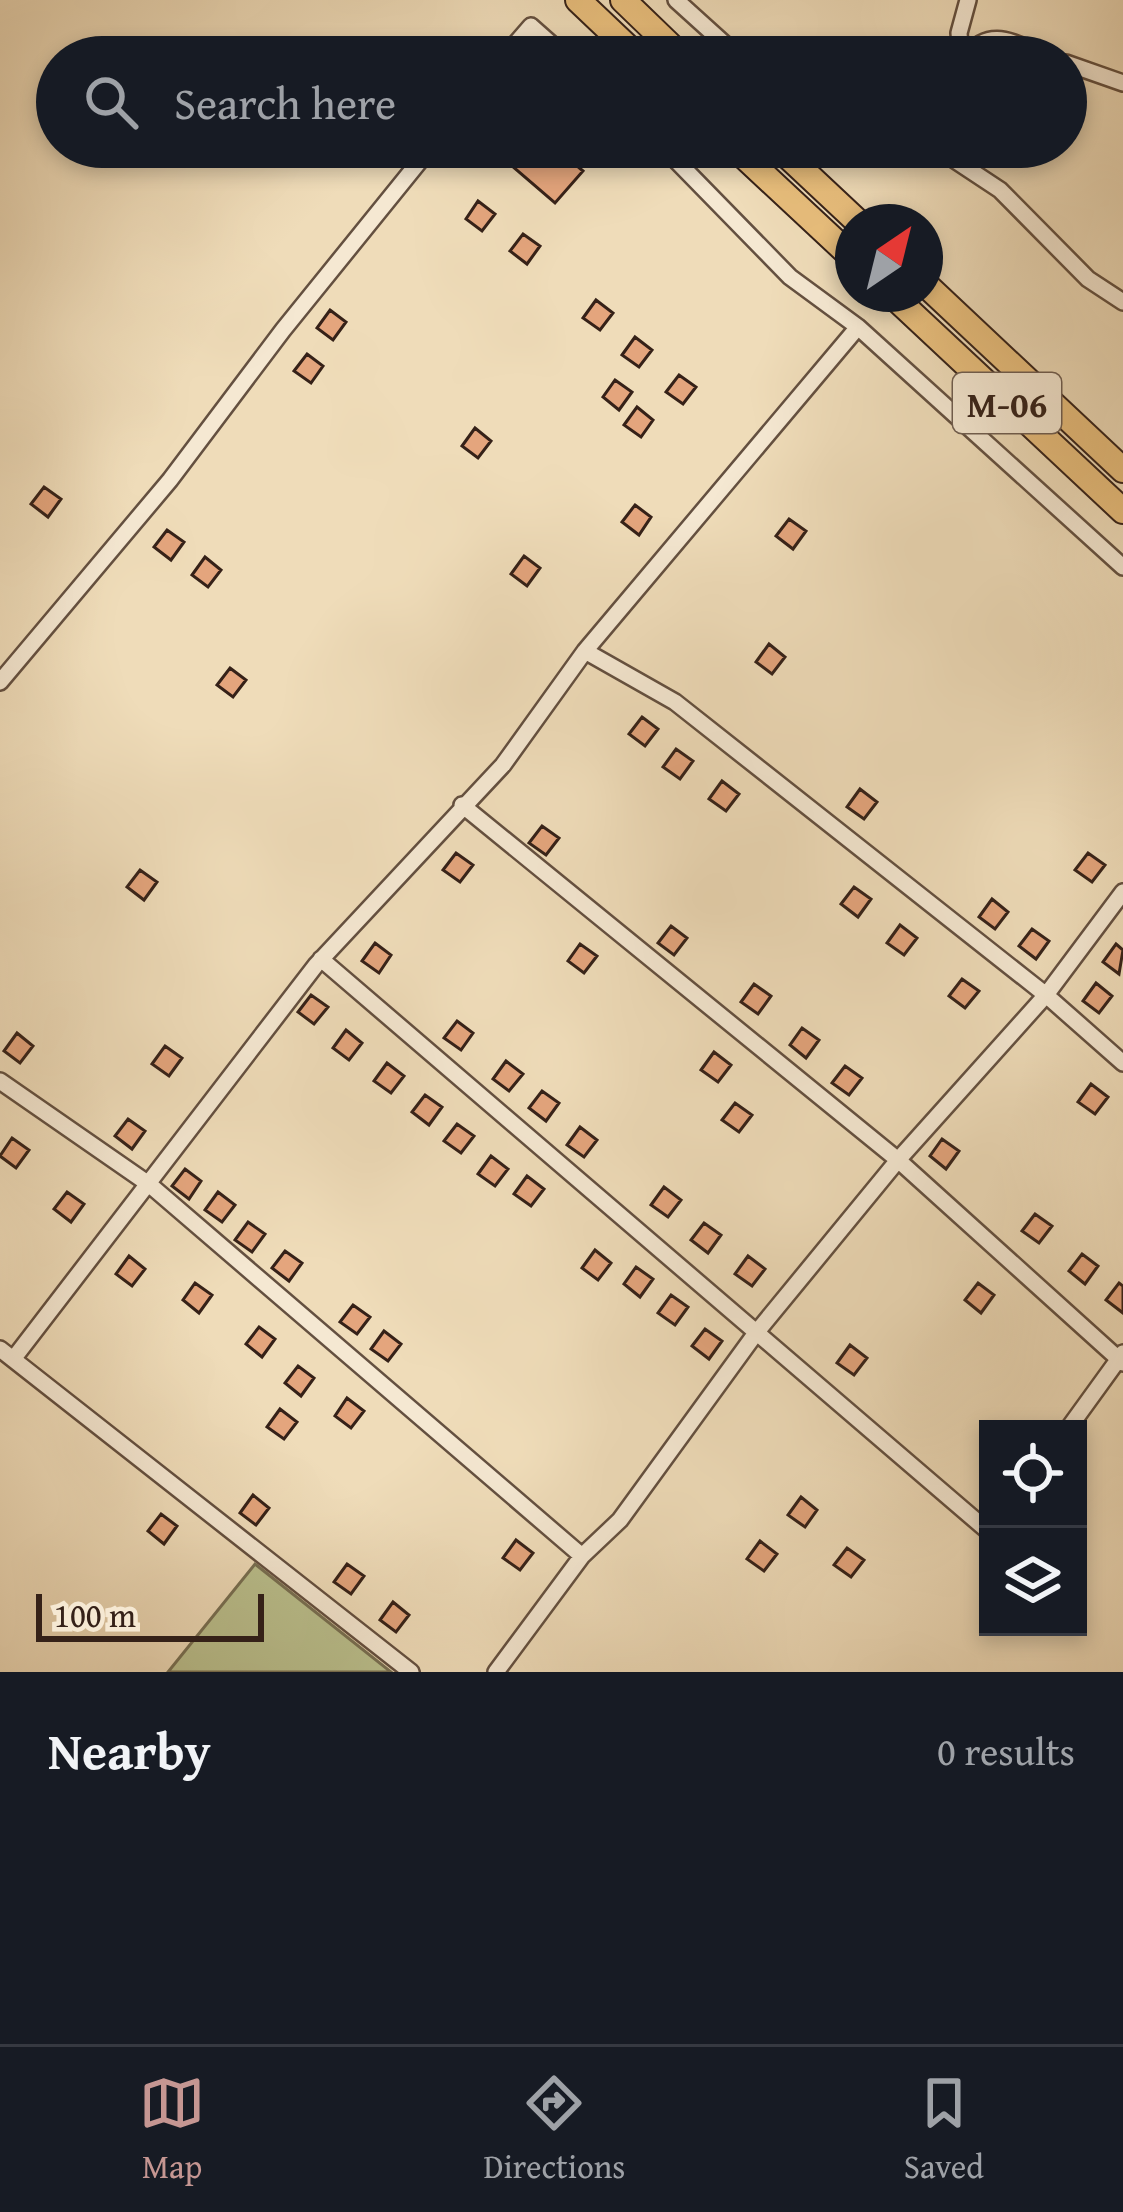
<!DOCTYPE html>
<html lang="en">
<head>
<meta charset="utf-8">
<style>
  :root { --surface:#171b24; --page:#20242c; --text:#f1f3f6; --muted:#9ea1a6; --line:#363941; --accent:#c59692 }
  body { margin:0; font-family:"Gentium Book Plus",serif; background:var(--page); color:var(--text) }
  .controls { position:absolute; right:36px; bottom:36px; display:grid; overflow:hidden; border-radius:0px; box-shadow:0 6px 18px #0003 }
  .controls button { width:108px; height:108px; display:grid; place-items:center; padding:0; border:0; border-bottom:3px solid var(--line); background:var(--surface); color:var(--text); font:60px sans-serif }
  .compass { position:absolute; left:835px; top:204px; width:108px; height:108px; border-radius:50%; background:var(--surface); box-shadow:0 6px 18px #0003; rotate:35deg }
  .scale { position:absolute; left:36px; bottom:30px; width:228px; box-sizing:border-box; padding-left:12px; border:6px solid #352118; border-top:0; font-size:33px; line-height:42px; white-space:nowrap; color:#352118; -webkit-text-stroke:9px #f5e8d2; paint-order:stroke }
  .list { margin:0; padding:0; list-style:none }
  h2 { display:flex; justify-content:space-between; align-items:center; height:156px; margin:0; padding:0 48px; font-size:51px }
  h2 small { font-size:39px; font-weight:400; color:var(--muted) }
  .icon { flex:none; width:66px; height:66px; fill:none; stroke:currentColor; stroke-width:2; stroke-linecap:round; stroke-linejoin:round }
  .map { position:relative; flex:none; width:1123px; height:1672px; overflow:hidden }
  .search { position:absolute; background:var(--surface); box-shadow:0 6px 18px #0003; left:36px; right:36px; top:36px; height:132px; display:flex; align-items:center; gap:30px; box-sizing:border-box; padding:0 42px; border-radius:66px; color:var(--muted); font-size:45px }
  .sheet { height:372px; background:var(--surface) }
  nav { display:flex; justify-content:space-around; align-items:center; box-sizing:border-box; height:168px; border-top:3px solid var(--line); background:var(--surface); font-size:33px; color:var(--muted) }
  nav a { display:grid; justify-items:center; gap:6px }
  nav .on { color:var(--accent) }
  .map>svg:first-child { display:block }
  .green { fill:#bac08e; stroke:#787053; stroke-width:3 }
  .building { fill:#e4a57d; stroke:#352118; stroke-width:3 }
  .lines { fill:none; stroke-linecap:round; stroke-linejoin:round }
  .minor-casing { stroke:#645040; stroke-width:20 }
  .trunk-casing { stroke:#352118; stroke-width:28 }
  .minor { stroke:#f5e8d2; stroke-width:15 }
  .trunk { stroke:#e8be7c; stroke-width:24 }
  .labels { text-anchor:middle; dominant-baseline:central; stroke-width:10; stroke-linejoin:round; paint-order:stroke }
  .shield { fill:#f5e8d2; stroke:#6f5d50; stroke-width:3 }
  .shield-label { font-size:36px; font-weight:bold; fill:#352118 }
</style>
</head>
<body>
<div class="map">
<svg width="1123" height="1672" viewBox="0 0 1123 1672">
  <rect width="100%" height="100%" fill="#efdcb9"/>
  <filter id="stains"><feTurbulence type="fractalNoise" baseFrequency=".00167" numOctaves="4"/><feColorMatrix values="0 0 0 0 .2 0 0 0 0 .09 0 0 0 0 .02 0 0 0 .5 -.17"/></filter>
  <radialGradient id="worn" r=".72"><stop offset=".6" stop-color="#630" stop-opacity="0"/><stop offset="1" stop-color="#630" stop-opacity=".3"/></radialGradient>
  <path class="green" d="M255 1564 391 1672H168Z"/>
  <path class="building" d="M490 147H555L583 171 555 203Z
    M478 201 495 214 482 231 466 219Z
    M523 234 540 246 527 264 510 251Z
    M596 300 613 313 600 330 583 318Z
    M330 310 346 322 333 340 317 328Z
    M635 337 652 350 639 367 622 355Z
    M307 354 323 366 311 383 294 371Z
    M679 375 696 387 683 404 666 392Z
    M615 380 632 392 619 410 603 397Z
    M637 407 653 420 641 437 624 425Z
    M475 428 491 441 478 458 462 446Z
    M44 487 61 499 48 517 31 504Z
    M635 505 651 517 639 535 622 522Z
    M789 519 806 531 793 549 776 536Z
    M167 530 184 542 171 560 154 547Z
    M524 556 540 568 527 586 511 574Z
    M205 557 221 570 208 587 192 575Z
    M769 644 785 657 772 674 756 662Z
    M230 668 246 680 233 697 217 685Z
    M642 717 658 729 645 746 629 734Z
    M676 749 693 761 680 779 663 767Z
    M722 781 739 794 726 811 709 799Z
    M860 789 877 802 864 819 847 807Z
    M542 826 559 838 546 855 529 843Z
    M456 853 473 865 460 882 443 870Z
    M1088 853 1105 865 1092 882 1075 870Z
    M140 870 157 882 144 900 127 887Z
    M854 887 871 899 858 917 841 904Z
    M992 899 1008 912 995 929 979 917Z
    M900 925 917 938 904 955 887 943Z
    M671 926 687 938 674 955 658 943Z
    M1032 929 1049 941 1036 959 1019 946Z
    M375 943 391 955 379 973 362 961Z
    M580 944 597 956 584 973 568 961Z
    M1116 944 1123 950 1119 974 1103 962Z
    M962 979 979 991 965 1008 949 996Z
    M1096 983 1112 996 1099 1013 1083 1001Z
    M754 984 771 996 758 1014 741 1002Z
    M311 995 328 1007 314 1024 298 1012Z
    M457 1021 473 1033 461 1050 444 1038Z
    M802 1028 819 1040 806 1058 790 1045Z
    M346 1030 362 1043 349 1060 333 1048Z
    M17 1033 33 1046 20 1063 4 1051Z
    M165 1046 182 1058 169 1076 152 1064Z
    M714 1052 731 1065 718 1082 701 1070Z
    M506 1061 523 1074 509 1091 493 1079Z
    M387 1063 404 1076 391 1093 374 1081Z
    M845 1066 862 1078 849 1095 832 1083Z
    M1091 1084 1108 1097 1095 1114 1078 1102Z
    M542 1091 559 1103 546 1121 529 1108Z
    M425 1095 442 1107 429 1125 412 1112Z
    M735 1103 752 1115 739 1132 722 1120Z
    M128 1119 145 1131 132 1149 115 1136Z
    M457 1124 474 1136 461 1153 444 1141Z
    M580 1127 597 1140 584 1157 567 1145Z
    M12 1138 29 1150 16 1168 0 1156Z
    M942 1139 959 1151 946 1169 930 1156Z
    M491 1156 508 1169 495 1186 478 1174Z
    M185 1169 201 1181 189 1199 172 1186Z
    M527 1176 544 1189 531 1206 514 1194Z
    M664 1187 681 1200 668 1217 651 1205Z
    M67 1192 84 1204 71 1222 54 1209Z
    M218 1192 235 1205 222 1222 205 1210Z
    M1035 1214 1052 1226 1039 1243 1022 1231Z
    M248 1222 265 1234 252 1252 235 1240Z
    M704 1223 721 1235 708 1253 691 1240Z
    M595 1250 611 1263 598 1280 582 1268Z
    M285 1251 302 1263 289 1281 272 1268Z
    M1082 1254 1098 1266 1085 1284 1069 1271Z
    M129 1256 145 1269 132 1286 116 1274Z
    M748 1256 765 1269 752 1286 735 1274Z
    M636 1267 653 1279 640 1297 624 1284Z
    M195 1283 212 1295 199 1313 183 1300Z
    M978 1283 994 1295 981 1313 965 1300Z
    M1119 1283 1123 1286V1313L1106 1300Z
    M671 1295 688 1307 675 1325 658 1313Z
    M353 1305 370 1317 357 1334 340 1322Z
    M259 1327 275 1339 262 1357 246 1344Z
    M705 1329 722 1341 709 1359 692 1346Z
    M384 1331 401 1344 388 1361 371 1349Z
    M850 1345 867 1358 854 1375 837 1363Z
    M298 1366 314 1378 301 1396 285 1383Z
    M347 1398 364 1411 351 1428 335 1416Z
    M280 1409 297 1422 284 1439 267 1427Z
    M253 1495 269 1508 256 1525 240 1513Z
    M801 1497 817 1510 805 1527 788 1515Z
    M161 1514 177 1526 164 1544 148 1531Z
    M516 1540 533 1553 520 1570 503 1558Z
    M760 1541 777 1554 764 1571 747 1559Z
    M847 1548 864 1560 851 1577 834 1565Z
    M347 1564 364 1576 351 1594 334 1582Z
    M393 1602 409 1615 396 1632 380 1620Z"/>
  <g class="lines">
    <defs>
      <path id="minor" d="M676 0 739 57
        M504 57 531 26 566 57
        M961 57 959 33 968 0
        M966 57C992 24 1017 46 1048 57
        M1066 63 1123 83
        M663 147 790 277 858 327 1123 567
        M864 147H882
        M935 147 1000 190 1088 279 1123 302
        M585 651 675 702 1046 995 1123 1063
        M0 682 170 480 283 330 431 147
        M462 805 898 1160 1123 1363
        M321 959 988 1531
        M0 1081 150 1185 582 1556
        M0 1349 411 1672
        M14 1358 316 965 503 765 585 651 858 327
        M1068 1429 1123 1353
        M496 1672 582 1556 620 1520 756 1333 898 1160 1046 995 1123 892"/>
      <path id="trunk" d="M578 0 638 57
        M623 0 682 57
        M734 147 853 258
        M778 147 858 222
        M925 284 1123 470
        M891 294 1123 511"/>
    </defs>
    <use href="#minor" class="minor-casing"/>
    <use href="#trunk" class="trunk-casing"/>
    <use href="#minor" class="minor"/>
    <use href="#trunk" class="trunk"/>
  </g>
  <g class="labels">
    <rect class="shield" x="953" y="373" width="108" height="60" rx="9"/>
    <g class="shield-label">
      <text x="1007" y="403">М-06</text>
    </g>
  </g>
  <rect width="100%" height="100%" filter="url(#stains)"/>
  <rect width="100%" height="100%" fill="url(#worn)"/>
</svg>
<div class="controls">
<button><svg class="icon" aria-label="locate" viewBox="0 0 24 24"><circle cx="12" cy="12" r="6"/><path d="M12 2v4M12 18v4M2 12h4M18 12h4"/></svg></button>
<button><svg class="icon" aria-label="layers" viewBox="0 0 24 24"><path d="M12 4l9 5-9 5-9-5zM3 14l9 5 9-5"/></svg></button>
</div>
<svg class="compass" viewBox="-18 -18 36 36"><path d="M0-13l5 13h-10z" fill="#e53935"/><path d="M0 13l5-13h-10z" fill="#9ea1a6"/></svg>
<div class="scale">100 m</div>
<div class="search"><svg class="icon" aria-label="search" viewBox="0 0 24 24"><circle cx="10" cy="10" r="6"/><path d="M15 15l6 6"/></svg>Search here</div>
</div>
<section class="sheet">
<h2>Nearby<small>0 results</small></h2>
<ul class="list">
</ul>
</section>
<nav>
<a class="on"><svg class="icon" aria-label="map" viewBox="0 0 24 24"><path d="M3 6l6-2 6 2 6-2v14l-6 2-6-2-6 2zM9 4v14M15 6v14"/></svg>Map</a>
<a><svg class="icon" aria-label="directions" viewBox="0 0 24 24"><path d="M12 3l9 9-9 9-9-9zM9 14v-3h6M13 9l2 2-2 2"/></svg>Directions</a>
<a><svg class="icon" aria-label="saved" viewBox="0 0 24 24"><path d="M7 4h10v16l-5-4-5 4z"/></svg>Saved</a>
</nav>
</body>
</html>
